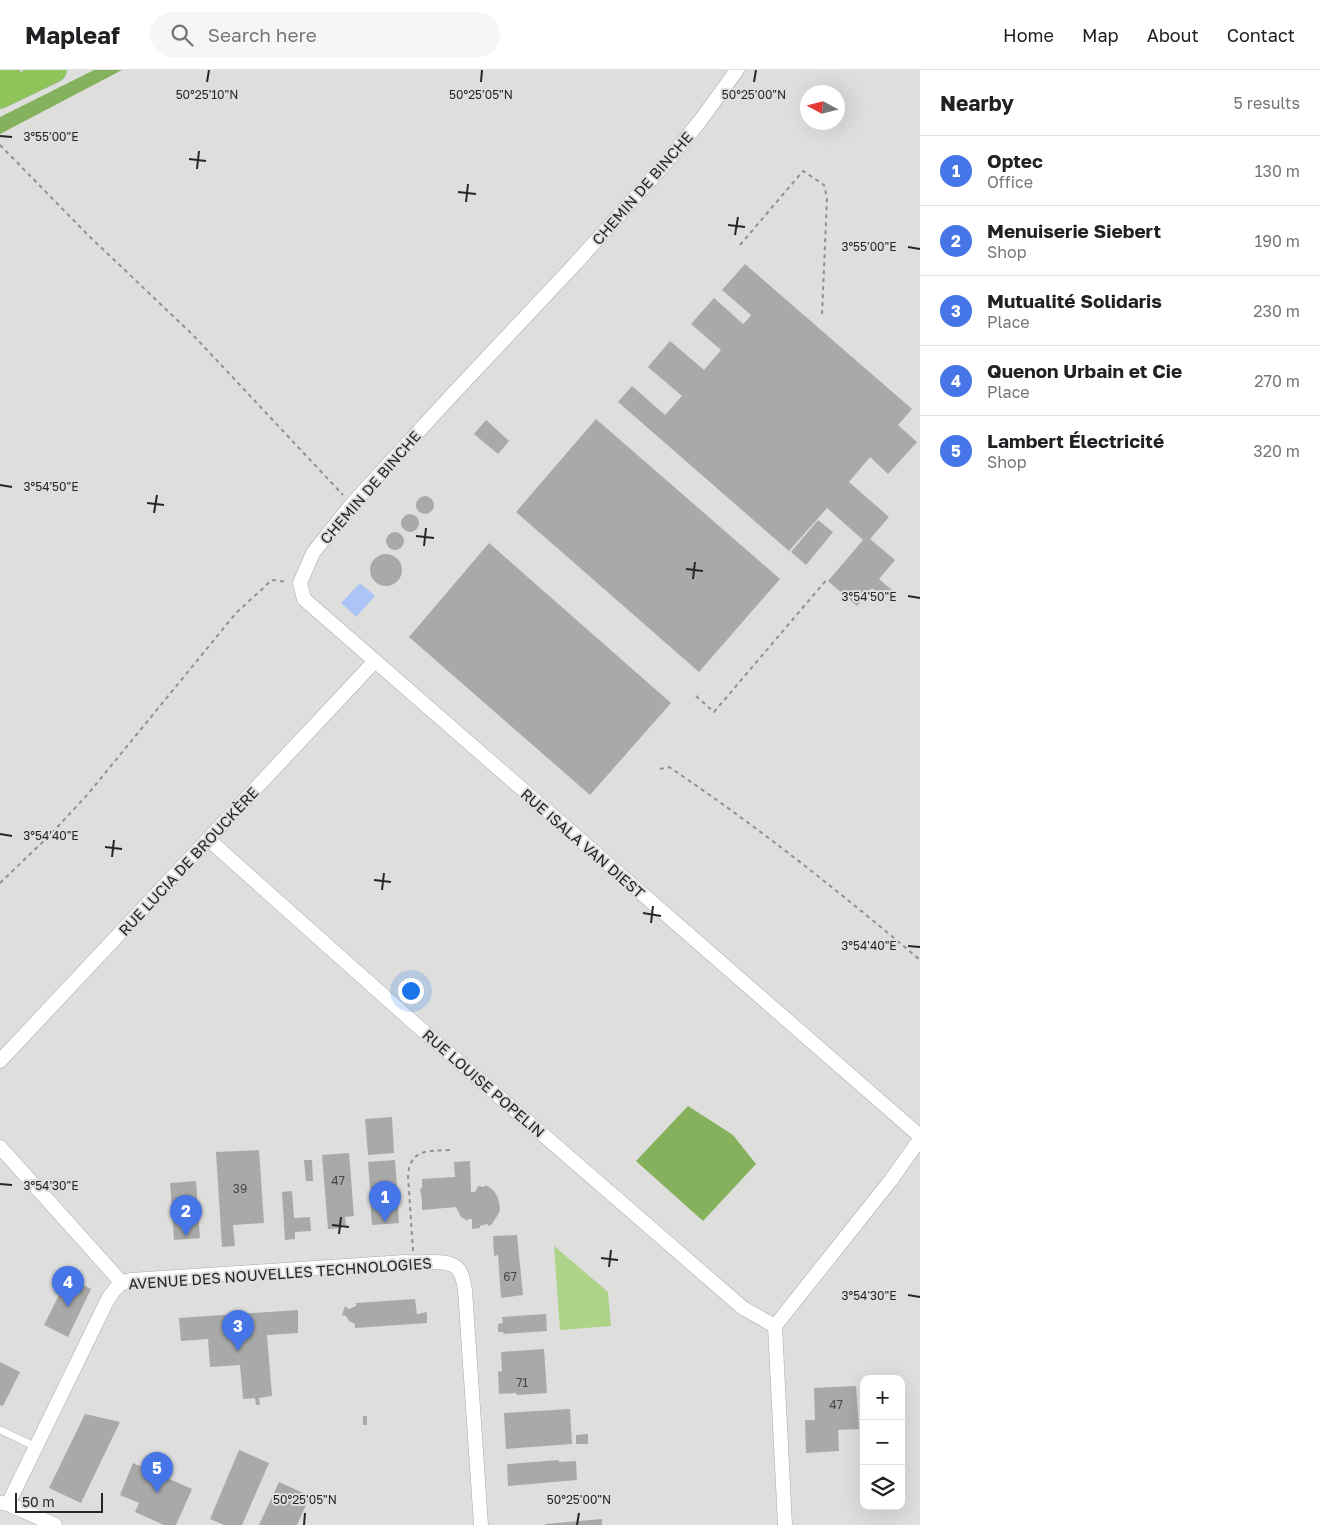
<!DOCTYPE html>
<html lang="en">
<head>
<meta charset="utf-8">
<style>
  :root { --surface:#fff; --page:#f6f6f6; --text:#202124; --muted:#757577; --line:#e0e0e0; --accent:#4575e7 }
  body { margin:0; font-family:"Golos Text",sans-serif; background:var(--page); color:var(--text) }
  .controls { position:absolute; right:15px; bottom:15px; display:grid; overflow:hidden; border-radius:10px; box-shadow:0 5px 20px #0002 }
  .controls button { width:45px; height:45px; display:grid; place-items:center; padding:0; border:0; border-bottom:1px solid var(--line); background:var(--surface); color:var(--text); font:25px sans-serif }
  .compass { position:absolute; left:800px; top:15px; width:45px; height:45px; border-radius:50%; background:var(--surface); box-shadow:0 5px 20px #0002; rotate:277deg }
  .scale { position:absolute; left:15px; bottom:12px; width:88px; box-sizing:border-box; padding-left:5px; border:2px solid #262625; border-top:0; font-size:14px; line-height:18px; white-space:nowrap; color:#262625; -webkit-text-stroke:4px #dedfdd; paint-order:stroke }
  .you { position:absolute; left:410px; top:920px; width:18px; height:18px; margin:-12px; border:4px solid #fff; border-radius:50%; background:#1a73e8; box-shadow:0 0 0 8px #1a73e833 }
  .badge { display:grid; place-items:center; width:32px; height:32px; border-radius:50%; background:var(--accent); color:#fff; font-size:16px; font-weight:700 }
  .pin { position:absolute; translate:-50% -41px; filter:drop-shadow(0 1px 2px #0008) }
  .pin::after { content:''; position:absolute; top:26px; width:18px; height:15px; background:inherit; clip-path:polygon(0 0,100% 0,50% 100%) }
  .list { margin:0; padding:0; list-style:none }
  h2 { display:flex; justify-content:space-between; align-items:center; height:65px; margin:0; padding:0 20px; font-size:21px }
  h2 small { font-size:16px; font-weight:400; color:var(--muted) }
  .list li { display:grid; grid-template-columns:32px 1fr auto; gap:15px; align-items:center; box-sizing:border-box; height:70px; padding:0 20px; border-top:1px solid var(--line) }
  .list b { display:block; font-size:19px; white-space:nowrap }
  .list p { margin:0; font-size:16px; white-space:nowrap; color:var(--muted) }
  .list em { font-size:16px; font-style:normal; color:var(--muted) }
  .icon { flex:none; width:28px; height:28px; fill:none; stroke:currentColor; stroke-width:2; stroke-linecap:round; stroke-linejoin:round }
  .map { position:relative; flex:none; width:920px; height:1455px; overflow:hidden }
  header { display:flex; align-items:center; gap:30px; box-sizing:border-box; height:70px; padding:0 25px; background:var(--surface); border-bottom:1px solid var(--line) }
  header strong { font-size:24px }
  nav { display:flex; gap:28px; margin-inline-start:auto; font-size:18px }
  .search { width:350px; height:45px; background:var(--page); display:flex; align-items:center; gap:12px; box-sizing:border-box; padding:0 18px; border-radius:28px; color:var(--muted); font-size:19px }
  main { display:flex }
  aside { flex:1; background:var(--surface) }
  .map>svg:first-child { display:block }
  .green { fill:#acd388 }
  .forest { fill:#86b15c }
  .water { fill:#acc5f6 }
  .building { fill:#a9aaa8 }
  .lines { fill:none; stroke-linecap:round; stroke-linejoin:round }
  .service-casing { stroke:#aaaba8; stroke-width:8 }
  .minor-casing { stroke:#aaaba8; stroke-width:15 }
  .motorway-casing { stroke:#babab9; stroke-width:26 }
  .path { stroke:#90908f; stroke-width:2; stroke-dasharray:4 4; stroke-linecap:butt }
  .service { stroke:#fff; stroke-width:7 }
  .minor { stroke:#fff; stroke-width:14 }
  .motorway { stroke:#8fc458; stroke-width:25 }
  .ticks { fill:none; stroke:#262625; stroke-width:2 }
  .labels { text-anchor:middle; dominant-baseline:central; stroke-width:4; stroke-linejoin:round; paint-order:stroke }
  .number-label { font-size:12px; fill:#474746 }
  .street-label { font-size:15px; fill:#262625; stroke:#dedfdd }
  .ticks-label { font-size:12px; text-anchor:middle; fill:#262625; stroke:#dedfdd; stroke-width:4; stroke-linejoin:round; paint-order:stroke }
</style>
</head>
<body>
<header>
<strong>Mapleaf</strong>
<div class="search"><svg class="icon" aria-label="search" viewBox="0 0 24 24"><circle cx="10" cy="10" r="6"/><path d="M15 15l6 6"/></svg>Search here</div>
<nav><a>Home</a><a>Map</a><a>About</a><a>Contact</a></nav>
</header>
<main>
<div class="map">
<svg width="920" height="1455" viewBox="0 0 920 1455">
  <rect width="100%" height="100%" fill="#dedfdd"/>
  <path class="green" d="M554 1176 608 1222 611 1256 560 1260Z"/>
  <path class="forest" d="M94 0H122L0 64V47Z
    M688 1036 733 1065 756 1094 703 1151 636 1091Z"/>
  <path class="water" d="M360 513 375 526 356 547 341 533Z"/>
  <path class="building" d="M745 194 912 339 898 355 917 372 888 404 870 387 849 412 889 447 870 469 895 490 879 509 892 520 884 529 872 518 857 536 828 511 863 470 827 438 789 481 618 332 632 316 665 345 666 344 682 326 648 297 670 271 704 300 721 280 691 254 714 228 743 254 748 249 751 245 722 220Z
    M596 349 780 509 699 602 516 442Z
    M486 350 509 371 498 384 474 364Z
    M416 435a9 9 0 1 1 18 0a9 9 0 1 1-18 0Z
    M401 453a9 9 0 1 1 18 0a9 9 0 1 1-18 0Z
    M818 450 833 462 806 495 791 482Z
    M386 471a9 9 0 1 1 18 0a9 9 0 1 1-18 0Z
    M489 473 671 633 590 725 409 567Z
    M370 500a16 16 0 1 1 32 0a16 16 0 1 1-32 0Z
    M392 1047 394 1083 368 1085 365 1049Z
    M259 1080 264 1153 233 1155 235 1176 222 1177 216 1082Z
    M349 1083 354 1146 345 1147 346 1155H342V1158L328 1159 322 1085Z
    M304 1090H312L313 1111H306Z
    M395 1090 397 1117 390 1118 391 1125H397L399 1153 372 1155 370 1127 378 1126V1119H370L368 1092Z
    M470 1091 471 1122H475L478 1116 484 1117 486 1115 494 1121 498 1128 500 1138 499 1143 492 1154 489 1156 487 1154 480 1156V1158L472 1159V1149H468V1151L461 1147 456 1137 422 1140V1130L420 1119 422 1118V1109L455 1107 454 1092Z
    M196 1111 200 1168 174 1170 170 1113Z
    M292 1121 294 1148 310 1147 311 1161 295 1162V1169L285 1170 282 1122Z
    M517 1165 523 1225 501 1228 498 1185 494 1186 493 1166Z
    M68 1207 91 1219 68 1267 44 1255Z
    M415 1229 417 1244 427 1242V1253L355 1258V1254L349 1251 346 1246 342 1245 345 1236 349 1239 356 1236V1233Z
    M298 1240V1263L267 1265 272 1326 259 1328 260 1335H256L255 1328 243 1329 240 1295 210 1297 208 1269 181 1271 179 1248Z
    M546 1244 547 1261 504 1264 503 1262H498V1254L503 1253 502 1247Z
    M544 1279 547 1323 517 1325 516 1323 499 1324 498 1302 502 1301 501 1282Z
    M0 1292 20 1302 3 1336 0 1335Z
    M856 1316 859 1359 838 1360 839 1381 806 1383 805 1350H815L814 1318Z
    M570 1339 572 1374 506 1379 504 1343Z
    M85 1344 120 1352 81 1433 49 1418Z
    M363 1346H367V1355H363Z
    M588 1364V1374H576V1365Z
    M239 1380 269 1393 242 1455H224L210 1449Z
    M559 1390V1392L576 1391 577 1410 508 1416 507 1394Z
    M133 1393 192 1419 176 1455H164L135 1442 139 1433 120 1425Z
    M279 1412 310 1426 297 1455H259Z
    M602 1449V1455H545V1454Z"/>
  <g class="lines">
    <defs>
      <path id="service" d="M0 1360 36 1377"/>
      <path id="minor" d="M737 0 700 51 664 95 576 193 451 326 352 434 313 483 300 513 304 529 920 1066
        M208 769 413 952 743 1238 775 1256 785 1455
        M0 991 375 591
        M0 1077 122 1213
        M775 1256 891 1110 920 1069
        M0 1433 8 1434 55 1455
        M8 1434 107 1231C113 1221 119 1212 131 1210L405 1192C420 1194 449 1187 459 1200 463 1206 464 1213 465 1220L481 1455"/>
      <path id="motorway" d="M0 3 7 0
        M0 26 54 0"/>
    </defs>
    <use href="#service" class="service-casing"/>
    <use href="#minor" class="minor-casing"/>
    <use href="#motorway" class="motorway-casing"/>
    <path class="path" d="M0 75 89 166 193 265 343 425
      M740 175 803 101 824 115 827 128 822 245
      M696 626 714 642 828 508
      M660 699 669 697C757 756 840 822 920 890
      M0 813 50 765 88 724 236 543 272 510 287 512
      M413 1181 408 1106C410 1079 427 1081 450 1080"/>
    <use href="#service" class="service"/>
    <use href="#minor" class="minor"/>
    <use href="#motorway" class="motorway"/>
  </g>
  <path class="ticks" d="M207 12 209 0M481 12 482 0M754 12 756 0M0 66 12 67M189 89 206 91M197 99 199 81M458 122 476 124M466 132 468 114M728 155 745 157M735 165 738 147M908 177 920 179M0 415 12 417M147 433 164 435M154 443 157 425M416 466 434 468M424 476 426 458M686 499 703 501M693 509 695 492M908 526 920 528M0 764 12 766M105 777 122 779M112 787 114 770M374 810 391 812M382 820 384 803M643 843 661 846M651 853 653 836M908 876 920 877M0 1114 12 1115M332 1155 349 1157M339 1164 341 1147M601 1188 618 1190M609 1197 611 1180M908 1225 920 1227M304 1455 305 1443M577 1455 579 1443"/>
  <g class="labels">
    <g class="number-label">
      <text x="338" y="1110">47</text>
      <text x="240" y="1118">39</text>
      <text x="510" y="1206">67</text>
      <text x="522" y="1312">71</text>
      <text x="836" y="1334">47</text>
    </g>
    <g class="street-label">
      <text transform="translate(642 118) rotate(-49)">CHEMIN DE BINCHE</text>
      <text transform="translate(370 417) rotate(-49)">CHEMIN DE BINCHE</text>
      <text transform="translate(583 773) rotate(41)">RUE ISALA VAN DIEST</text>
      <text transform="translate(188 791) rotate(-47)">RUE LUCIA DE BROUCKÈRE</text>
      <text transform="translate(484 1013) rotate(41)">RUE LOUISE POPELIN</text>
      <text transform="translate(280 1203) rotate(-4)">AVENUE DES NOUVELLES TECHNOLOGIES</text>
    </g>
  </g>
  <g class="ticks-label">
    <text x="207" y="29">50°25'10"N</text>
    <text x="481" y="29">50°25'05"N</text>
    <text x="754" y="29">50°25'00"N</text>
    <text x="51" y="71">3°55'00"E</text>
    <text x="869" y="181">3°55'00"E</text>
    <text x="51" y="421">3°54'50"E</text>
    <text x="869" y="531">3°54'50"E</text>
    <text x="51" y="770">3°54'40"E</text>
    <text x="869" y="880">3°54'40"E</text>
    <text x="51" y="1120">3°54'30"E</text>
    <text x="869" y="1230">3°54'30"E</text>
    <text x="305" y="1434">50°25'05"N</text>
    <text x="579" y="1434">50°25'00"N</text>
  </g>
</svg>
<div class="controls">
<button>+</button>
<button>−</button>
<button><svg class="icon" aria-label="layers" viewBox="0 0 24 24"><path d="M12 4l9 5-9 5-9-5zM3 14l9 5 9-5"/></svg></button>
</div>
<svg class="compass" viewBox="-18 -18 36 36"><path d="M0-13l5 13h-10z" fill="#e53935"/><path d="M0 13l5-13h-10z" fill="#757577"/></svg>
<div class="scale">50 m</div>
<div class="you"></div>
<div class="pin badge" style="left:385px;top:1152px">1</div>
<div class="pin badge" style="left:186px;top:1166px">2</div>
<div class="pin badge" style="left:238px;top:1281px">3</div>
<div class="pin badge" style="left:68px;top:1237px">4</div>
<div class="pin badge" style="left:157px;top:1423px">5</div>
</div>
<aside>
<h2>Nearby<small>5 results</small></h2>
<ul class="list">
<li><span class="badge">1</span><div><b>Optec</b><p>Office</p></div><em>130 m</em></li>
<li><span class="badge">2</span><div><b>Menuiserie Siebert</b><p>Shop</p></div><em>190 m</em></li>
<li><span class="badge">3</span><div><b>Mutualité Solidaris</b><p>Place</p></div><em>230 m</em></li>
<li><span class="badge">4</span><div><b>Quenon Urbain et Cie</b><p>Place</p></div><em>270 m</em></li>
<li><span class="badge">5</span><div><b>Lambert Électricité</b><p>Shop</p></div><em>320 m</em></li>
</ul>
</aside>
</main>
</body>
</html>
